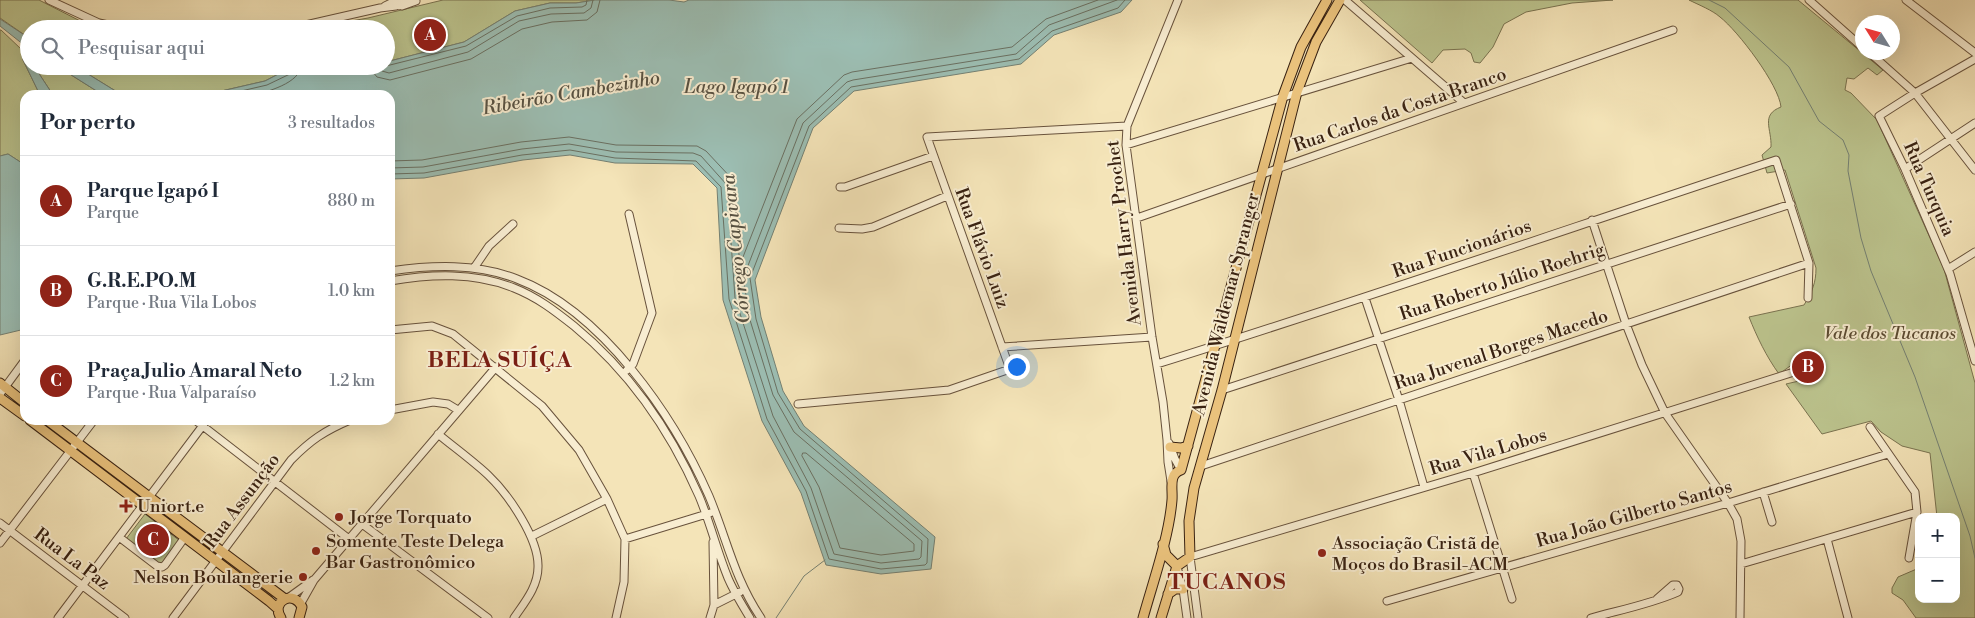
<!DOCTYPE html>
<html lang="pt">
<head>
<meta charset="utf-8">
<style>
  :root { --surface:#fff; --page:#f6f6f7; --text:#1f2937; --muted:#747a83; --line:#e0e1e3; --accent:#8f2418 }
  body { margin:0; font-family:"Libre Bodoni",serif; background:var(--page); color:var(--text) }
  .controls { position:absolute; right:15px; bottom:15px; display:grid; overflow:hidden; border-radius:10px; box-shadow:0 5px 20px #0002 }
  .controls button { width:45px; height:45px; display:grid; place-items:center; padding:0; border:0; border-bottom:1px solid var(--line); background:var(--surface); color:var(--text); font:25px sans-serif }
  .compass { position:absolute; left:1855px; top:15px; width:45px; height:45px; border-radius:50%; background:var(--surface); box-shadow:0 5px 20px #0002; rotate:307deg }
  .you { position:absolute; left:1016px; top:366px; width:18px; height:18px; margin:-12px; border:4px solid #fff; border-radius:50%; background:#1a73e8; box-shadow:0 0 0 8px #1a73e833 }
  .badge { display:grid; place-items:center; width:32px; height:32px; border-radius:50%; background:var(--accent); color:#fff; font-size:16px; font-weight:700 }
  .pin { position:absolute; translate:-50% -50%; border:2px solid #fff; box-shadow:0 1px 5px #0006 }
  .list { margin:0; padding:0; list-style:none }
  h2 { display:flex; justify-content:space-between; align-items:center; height:65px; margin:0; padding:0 20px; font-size:21px }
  h2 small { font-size:16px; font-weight:400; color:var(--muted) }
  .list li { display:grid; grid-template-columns:32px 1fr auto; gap:15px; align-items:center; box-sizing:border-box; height:90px; padding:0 20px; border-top:1px solid var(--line) }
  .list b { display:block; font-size:19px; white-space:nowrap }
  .list p { margin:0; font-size:16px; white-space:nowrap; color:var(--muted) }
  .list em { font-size:16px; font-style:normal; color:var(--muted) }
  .icon { flex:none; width:28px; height:28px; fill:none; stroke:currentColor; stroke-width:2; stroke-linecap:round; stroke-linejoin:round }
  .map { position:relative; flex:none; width:1975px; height:618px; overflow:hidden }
  .search { position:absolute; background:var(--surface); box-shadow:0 5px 20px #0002; left:20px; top:20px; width:375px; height:55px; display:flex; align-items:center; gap:12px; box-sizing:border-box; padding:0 18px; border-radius:28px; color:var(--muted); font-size:19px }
  .panel { position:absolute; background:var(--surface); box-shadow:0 5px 20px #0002; left:20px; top:90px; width:375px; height:335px; border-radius:15px }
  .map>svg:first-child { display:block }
  .green { fill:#bcc48e; stroke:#7a7350 }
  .water { fill:#9cbeb3; stroke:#748073 }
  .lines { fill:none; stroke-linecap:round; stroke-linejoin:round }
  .shore { stroke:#6a7062; stroke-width:1 }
  .stream { stroke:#748073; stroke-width:1 }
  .minor-casing { stroke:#68523c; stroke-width:9 }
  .major-casing { stroke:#392212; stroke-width:11 }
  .minor { stroke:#f8edd1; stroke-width:7 }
  .major { stroke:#eac27c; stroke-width:9 }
  .poi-dot { fill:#8f2418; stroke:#f8edd1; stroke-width:2 }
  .labels { text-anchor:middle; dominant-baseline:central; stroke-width:4; stroke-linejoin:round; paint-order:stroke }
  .street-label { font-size:18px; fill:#392212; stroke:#f8edd1 }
  .park-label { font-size:18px; font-style:italic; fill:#5a4a31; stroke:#f8edd1 }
  .poi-label { font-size:18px; fill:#392212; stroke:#f8edd1; text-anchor:start }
  .water-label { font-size:19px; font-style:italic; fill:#575142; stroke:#f8edd1 }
  .district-label { font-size:22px; font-weight:bold; letter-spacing:1px; fill:#7a1f14; stroke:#f8edd1 }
</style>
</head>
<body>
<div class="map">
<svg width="1975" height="618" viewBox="0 0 1975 618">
  <rect width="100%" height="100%" fill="#f4e4b8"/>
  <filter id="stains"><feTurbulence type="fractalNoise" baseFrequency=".004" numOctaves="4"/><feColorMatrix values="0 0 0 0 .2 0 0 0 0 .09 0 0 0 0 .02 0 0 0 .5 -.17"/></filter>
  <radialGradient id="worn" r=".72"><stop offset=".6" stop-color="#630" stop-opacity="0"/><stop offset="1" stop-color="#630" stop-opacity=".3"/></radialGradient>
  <path class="green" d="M0 0H39L92 27 102 29H29V38L0 18Z
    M443 0H595L576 3H550L515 11 464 42 386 62V29H306L368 18Z
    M1360 0H1613L1572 3 1526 12 1504 24 1493 47 1480 63 1474 62 1471 53 1465 49 1443 50 1432 63Z
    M1689 0H1798L1883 70 1877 75 1868 68 1854 79 1847 78 1845 90 1851 93 1877 120 1944 269 1975 383V618H1916L1903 600 1892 593V588L1898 577 1919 568V599H1956V517H1937L1930 453 1902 446 1881 432 1871 421 1822 434 1786 384 1799 381 1803 375V369L1798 364H1793L1779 374C1766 356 1757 337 1749 317L1804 305C1812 292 1816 283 1816 268L1785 170 1767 173 1762 155 1771 147C1772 129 1760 115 1781 107 1779 85 1738 31 1720 17 1712 10 1699 5 1689 0Z
    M0 30H1L21 49 23 60 40 95H25V165L8 154 0 156Z
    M34 66H57L103 95H53Z
    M75 66H294L265 81 204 95H122Z
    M145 514 180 541 161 566 126 539Z"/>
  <path class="water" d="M595 0H669L684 2 689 0H1132L1121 12 1054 35 1021 64 854 91 813 128 755 280 761 317 783 391 804 426 935 537 931 569 881 574 826 565 801 493 762 421 723 300 717 188 693 164 615 163 570 155 523 160 424 178 390 179V95H204L265 81 294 66H386V62L464 42 515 11 550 3H576Z
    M0 19 29 38V49L0 26Z
    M27 54 29 57V66H34L53 95H40L23 60 22 56Z
    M57 66H75L122 95H103Z
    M8 154 25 165V329L0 335V156Z"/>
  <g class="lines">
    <path class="shore" d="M368 66 377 77 390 80 471 59 522 29 552 22 587 20 597 12 600 0
      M377 66 382 71 389 73 468 52 519 21 551 14 584 13 591 8 593 0
      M386 66 466 46 517 16 550 8 582 7 586 5 587 0
      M224 95 267 85 292 73 294 66
      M253 95C267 92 300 83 301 66
      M390 161 422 160 521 142 569 137 616 145 697 146 706 151 734 181 739 255 743 257 797 119 844 75 852 72 1012 47 1046 19 1098 0
      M390 168 423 167 522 149 569 144 616 152 693 153 701 156 727 185 735 298 773 416 811 488 834 554 881 563 919 559 921 557 922 541 794 432 773 395 750 320 744 283V276L803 123 847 82 853 80 1016 54 1049 25 1117 0
      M390 174 424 173 522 155 570 150 615 158 696 161 721 187 729 299 767 419 806 491 829 559 881 569 925 565 927 563 928 539 800 429 778 393 756 319 750 278 809 126 851 87 1019 59 1052 31 1118 8 1125 0
      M803 453H806L914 544V551L881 555 840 548 819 487 802 456Z"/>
    <path class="stream" d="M1709 0 1725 8 1789 67 1819 121 1843 140 1849 155 1848 171 1861 238 1871 271 1915 377 1970 536 1975 558
      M776 618 804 576 825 560"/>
    <defs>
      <path id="minor" d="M49 0 99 23 127 29
        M1345 0 1464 103
        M1809 0 1862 47
        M1906 0 1975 53
        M385 6 397 0
        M402 6 416 1
        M288 29 380 8 396 6 406 0
        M1869 52 1915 93 1975 170
        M1975 59 1915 93 1879 116 1905 169 1950 274 1975 361
        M1126 145 1412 58
        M1905 169 1975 123
        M840 187H845L933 156
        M1137 218 1673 30
        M1592 220 1626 324 1642 365 1665 413 1728 503 1737 519 1741 541 1740 618
        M839 228 862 229 873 227 947 196
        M474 268 489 246 513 224
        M1948 269 1975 252
        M390 271C432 265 477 263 517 279 602 311 674 416 709 496 727 539 734 578 761 618
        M390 281C431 274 474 272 514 288 537 297 555 311 574 326 630 372 670 430 699 496 710 522 717 551 728 578 734 592 742 605 750 618
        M1365 298 1399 400 1424 487
        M390 330 432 326 453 334 542 406 579 450 607 499 625 539 624 582 616 618
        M1002 347 1152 337
        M1157 364C1365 299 1570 228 1776 160L1809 263 1808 298
        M627 370 633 364 652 313 629 214
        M1222 390 1791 204
        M0 394 25 360
        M798 404 949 390 1010 369 927 137 1127 126
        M390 410 433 402 448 404 458 410
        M195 420 349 539
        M1870 427 1915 492 1917 512 1909 558
        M438 434C455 448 473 461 488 475 509 495 539 539 538 567 538 587 524 603 514 618
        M1169 443 1175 459 1181 470
        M1201 466 1809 263
        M1473 473 1512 599
        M1171 481 1168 462 1167 440 1163 402 1152 337 1126 145 1127 126 1178 0
        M1763 492 1772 522
        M0 523 125 618
        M362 524 488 618
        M532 536 607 499
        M119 537 157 566 162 567 165 565 185 537
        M625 539 710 513
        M1827 539 1848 618
        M0 543 94 420
        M1741 564 1917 512
        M1177 567 1183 589 1187 618
        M288 598 313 580
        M1387 601 1728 503 1888 454
        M301 603 314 580 496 367
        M714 605 740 592
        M58 618 207 420
        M173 618 291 460C311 440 324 431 350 420
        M710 618 714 605 713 542
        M1198 618 1190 557 1473 473 1794 372
        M1591 618C1620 610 1651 604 1678 592L1679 589 1677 585H1673L1657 599"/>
      <path id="major" d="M0 383 25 403
        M0 398 25 416
        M30 420 269 601 278 609
        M47 420 285 599
        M1170 447 1181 448 1188 446
        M1163 544 1166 555 1177 566
        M1168 594 1175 589H1183
        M281 618C270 601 294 589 302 607L299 618
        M1143 618C1153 582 1169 537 1172 500 1173 489 1168 474 1181 470L1283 96 1301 47 1327 0
        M1161 618 1177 566 1190 557 1189 521 1194 488 1222 390 1297 92 1316 42 1340 0"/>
    </defs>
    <use href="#minor" class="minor-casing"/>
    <use href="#major" class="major-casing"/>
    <use href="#minor" class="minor"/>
    <use href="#major" class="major"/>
  </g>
  <g class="poi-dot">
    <path d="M123.5 498.5h5v5h5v5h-5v5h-5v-5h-5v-5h5z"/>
    <circle cx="339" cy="517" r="5"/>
    <circle cx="316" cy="551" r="5"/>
    <circle cx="1322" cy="553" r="5"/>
    <circle cx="303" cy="577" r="5"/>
  </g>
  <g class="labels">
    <g class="street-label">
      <text transform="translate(1400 110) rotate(-19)">Rua Carlos da Costa Branco</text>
      <text transform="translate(1929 189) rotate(66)">Rua Turquia</text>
      <text transform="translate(1124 233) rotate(-97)">Avenida Harry Prochet</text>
      <text transform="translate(982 248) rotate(70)">Rua Flávio Luiz</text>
      <text transform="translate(1462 249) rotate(-19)">Rua Funcionários</text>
      <text transform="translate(1502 282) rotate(-18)">Rua Roberto Júlio Roehrig</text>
      <text transform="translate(1226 304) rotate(-76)">Avenida Waldemar Spranger</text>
      <text transform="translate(1501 350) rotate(-18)">Rua Juvenal Borges Macedo</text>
      <text transform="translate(1488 452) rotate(-17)">Rua Vila Lobos</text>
      <text transform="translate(242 501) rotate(-53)">Rua Assunção</text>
      <text transform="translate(1634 514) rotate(-16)">Rua João Gilberto Santos</text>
      <text transform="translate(72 559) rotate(37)">Rua La Paz</text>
    </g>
    <g class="park-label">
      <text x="1890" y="333">Vale dos Tucanos</text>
    </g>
    <g class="poi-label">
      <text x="137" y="506">Uniort.e</text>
      <text x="349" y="517">Jorge Torquato</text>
      <text x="326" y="541">Somente Teste Delega<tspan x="326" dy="21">Bar Gastronômico</tspan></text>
      <text x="1332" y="543">Associação Cristã de<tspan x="1332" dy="21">Moços do Brasil-ACM</tspan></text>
      <text x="293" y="577" text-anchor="end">Nelson Boulangerie</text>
    </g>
    <g class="water-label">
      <text x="736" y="87">Lago Igapó 1</text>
      <text transform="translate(571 93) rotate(-10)">Ribeirão Cambezinho</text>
      <text transform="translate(736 249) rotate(-96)">Córrego Capivara</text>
    </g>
    <g class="district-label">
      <text x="500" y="360">BELA SUÍÇA</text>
      <text x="1227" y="582">TUCANOS</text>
    </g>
  </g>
  <rect width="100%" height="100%" filter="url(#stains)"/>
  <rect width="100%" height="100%" fill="url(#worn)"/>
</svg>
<div class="controls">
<button>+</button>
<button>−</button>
</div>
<svg class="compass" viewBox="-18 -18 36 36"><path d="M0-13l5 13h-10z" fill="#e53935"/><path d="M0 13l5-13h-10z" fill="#747a83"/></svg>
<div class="you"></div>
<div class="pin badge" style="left:430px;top:35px">A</div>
<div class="pin badge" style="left:1808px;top:367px">B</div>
<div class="pin badge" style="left:153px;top:540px">C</div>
<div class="search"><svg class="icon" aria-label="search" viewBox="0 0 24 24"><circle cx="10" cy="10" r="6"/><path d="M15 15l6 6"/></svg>Pesquisar aqui</div>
<section class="panel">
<h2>Por perto<small>3 resultados</small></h2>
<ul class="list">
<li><span class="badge">A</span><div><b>Parque Igapó I</b><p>Parque</p></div><em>880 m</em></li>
<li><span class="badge">B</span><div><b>G.R.E.PO.M</b><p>Parque · Rua Vila Lobos</p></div><em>1.0 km</em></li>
<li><span class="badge">C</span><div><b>Praça Julio Amaral Neto</b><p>Parque · Rua Valparaíso</p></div><em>1.2 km</em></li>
</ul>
</section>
</div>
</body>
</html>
